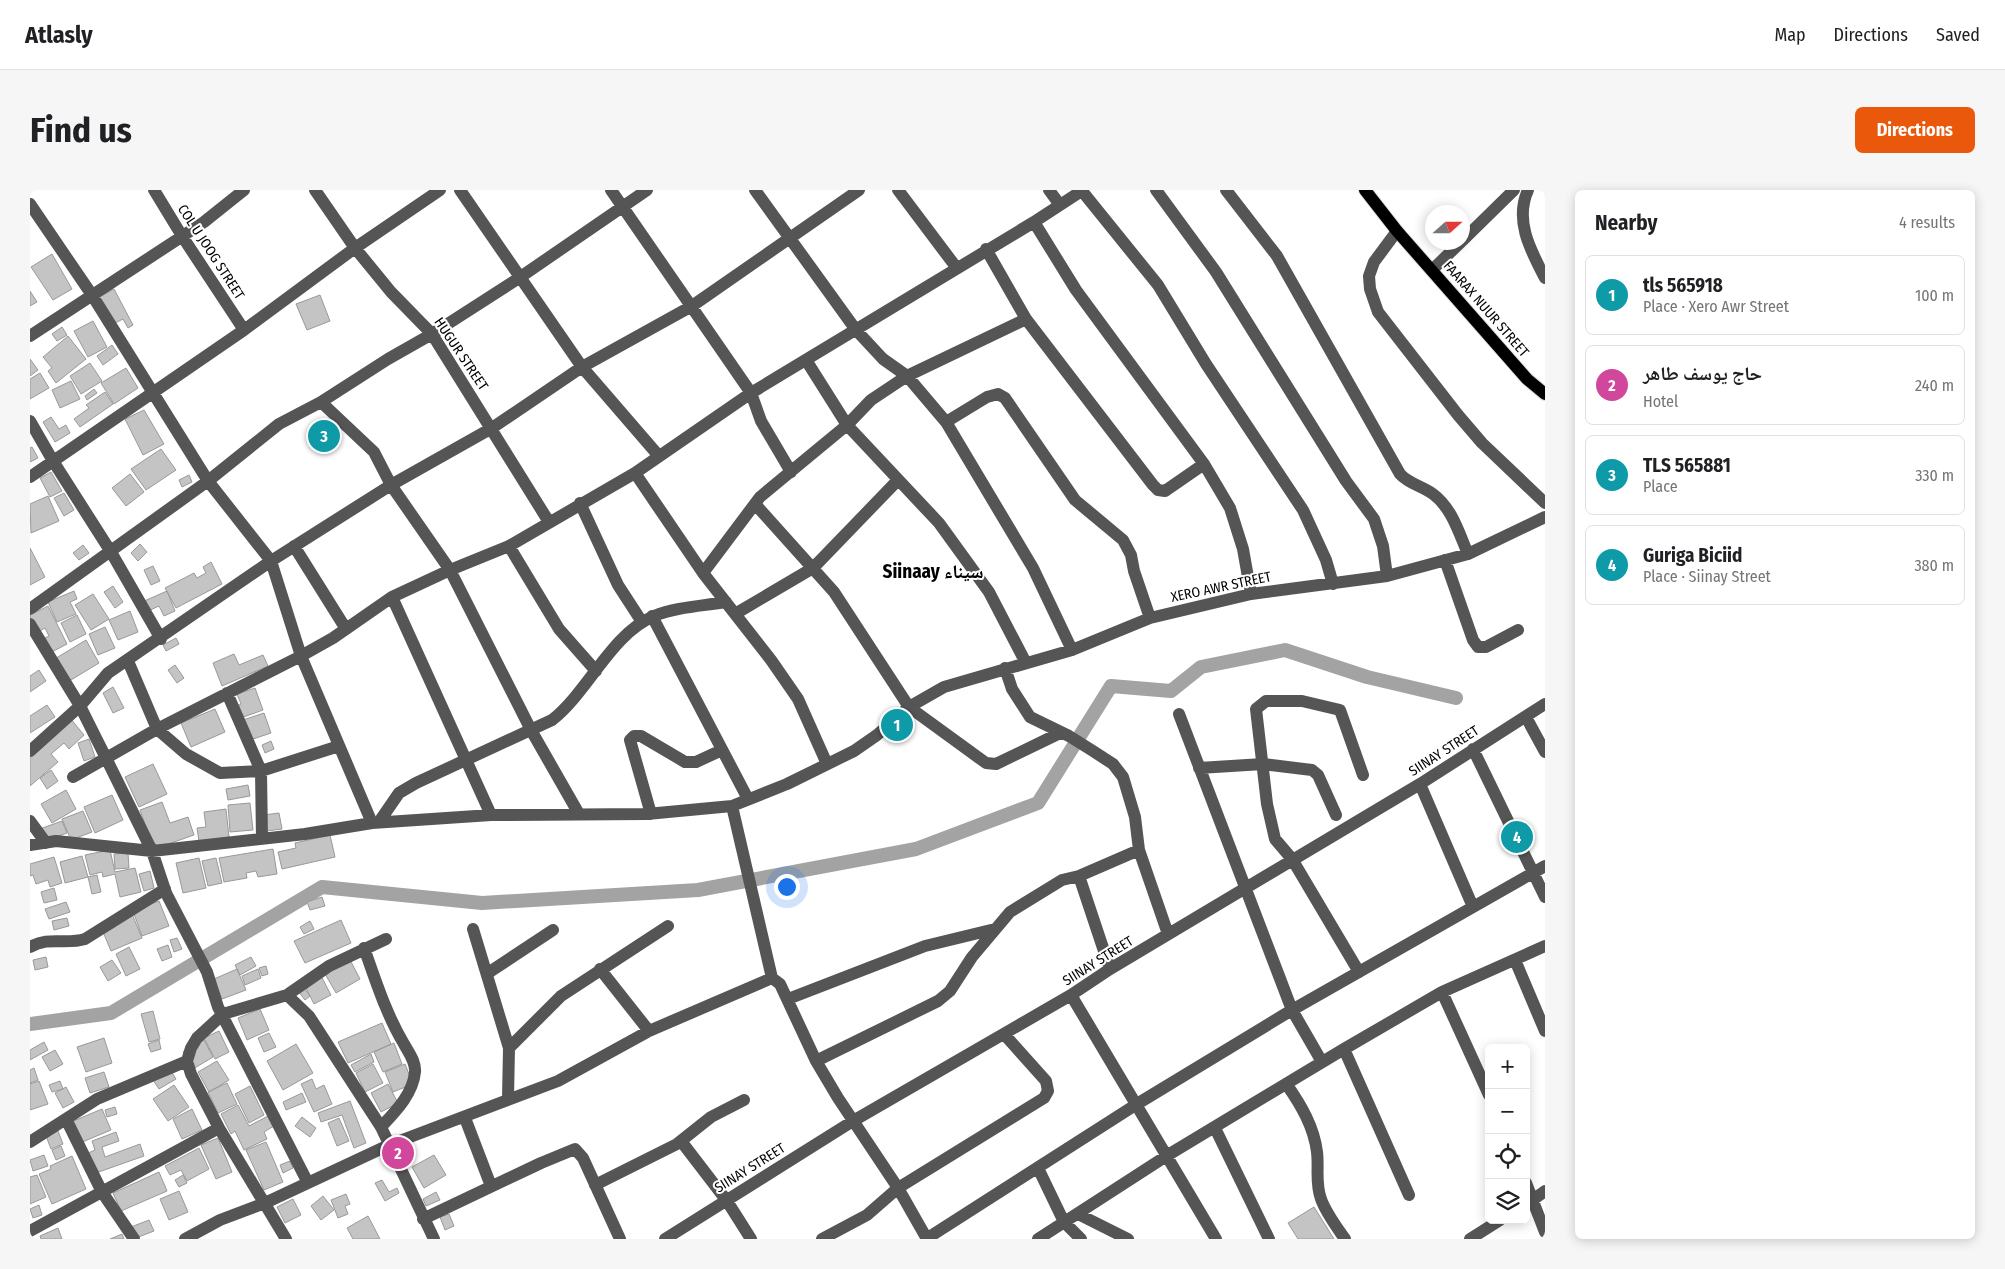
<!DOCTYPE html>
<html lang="en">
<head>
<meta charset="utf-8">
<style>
  :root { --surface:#fff; --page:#f6f6f6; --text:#202124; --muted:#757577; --line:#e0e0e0; --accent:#ea580c }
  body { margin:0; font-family:"Fira Sans Condensed","Noto Naskh Arabic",sans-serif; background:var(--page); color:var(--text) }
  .controls { position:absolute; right:15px; bottom:15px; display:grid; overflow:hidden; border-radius:8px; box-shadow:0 2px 12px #0003 }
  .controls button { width:45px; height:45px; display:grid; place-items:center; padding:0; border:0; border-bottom:1px solid var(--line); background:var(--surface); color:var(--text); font:25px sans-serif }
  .compass { position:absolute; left:1395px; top:15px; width:45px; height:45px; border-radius:50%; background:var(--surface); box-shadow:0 2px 12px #0003; rotate:69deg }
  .you { position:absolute; left:756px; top:696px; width:18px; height:18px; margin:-12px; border:4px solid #fff; border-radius:50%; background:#1a73e8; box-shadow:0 0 0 8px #1a73e833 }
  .badge { display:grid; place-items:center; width:32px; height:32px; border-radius:50%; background:var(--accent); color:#fff; font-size:16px; font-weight:700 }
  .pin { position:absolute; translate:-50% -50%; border:2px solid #fff; box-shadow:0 1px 5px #0006 }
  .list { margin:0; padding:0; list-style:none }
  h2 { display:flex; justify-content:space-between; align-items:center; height:65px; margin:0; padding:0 20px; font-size:21px }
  h2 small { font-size:16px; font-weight:400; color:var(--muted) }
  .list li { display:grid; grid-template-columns:32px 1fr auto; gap:15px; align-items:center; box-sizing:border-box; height:80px; margin:0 10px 10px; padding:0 10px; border:1px solid var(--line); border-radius:8px }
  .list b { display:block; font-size:19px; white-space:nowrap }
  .list p { margin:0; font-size:16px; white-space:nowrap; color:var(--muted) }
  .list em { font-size:16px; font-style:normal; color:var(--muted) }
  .icon { flex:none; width:28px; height:28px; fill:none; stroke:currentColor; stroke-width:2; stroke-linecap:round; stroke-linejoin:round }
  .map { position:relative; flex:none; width:1515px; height:1049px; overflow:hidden; border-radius:8px }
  header { display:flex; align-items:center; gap:30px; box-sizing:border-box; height:70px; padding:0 25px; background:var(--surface); border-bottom:1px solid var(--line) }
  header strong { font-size:24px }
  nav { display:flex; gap:28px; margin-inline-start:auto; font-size:18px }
  .intro { display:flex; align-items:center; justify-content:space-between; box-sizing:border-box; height:120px; padding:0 30px }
  h1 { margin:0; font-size:35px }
  .button { padding:12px 22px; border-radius:8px; background:var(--accent); color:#fff; font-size:18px; font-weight:700 }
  main { display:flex; gap:30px; padding:0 30px }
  aside { flex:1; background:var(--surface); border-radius:8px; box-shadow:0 2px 12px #0003 }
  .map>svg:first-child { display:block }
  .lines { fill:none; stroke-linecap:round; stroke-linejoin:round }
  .canal { stroke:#a3a3a3; stroke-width:14 }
  .building { fill:#c4c4c4; stroke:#999 }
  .major-casing { stroke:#dbdbdb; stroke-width:14 }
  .minor { stroke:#555; stroke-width:12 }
  .major { stroke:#000; stroke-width:12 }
  .labels { text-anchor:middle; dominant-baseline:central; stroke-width:4; stroke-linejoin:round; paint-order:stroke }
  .street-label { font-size:14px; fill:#000; stroke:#fff }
  .district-label { font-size:19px; font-weight:bold; fill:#000; stroke:#fff }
</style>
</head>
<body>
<header>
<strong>Atlasly</strong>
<nav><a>Map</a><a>Directions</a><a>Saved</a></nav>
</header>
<div class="intro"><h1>Find us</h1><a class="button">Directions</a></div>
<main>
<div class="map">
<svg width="1515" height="1049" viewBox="0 0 1515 1049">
  <rect width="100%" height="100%" fill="#fff"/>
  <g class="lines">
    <path class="canal" d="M0 834 81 823 292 697 452 713 668 700 886 659 1008 613 1081 496 1141 501 1171 477 1255 460 1337 487 1426 508"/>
  </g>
  <path class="building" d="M22 64 42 99 23 110 1 77Z
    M84 99 103 135 98 138 93 129 83 134 69 107Z
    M0 101 7 112 0 116Z
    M290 105 300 131 277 140 266 114Z
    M63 131 77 157 58 167 44 141Z
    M32 137 37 145 27 151 22 144Z
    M38 146 56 169 26 193 18 181 22 178 13 167Z
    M82 155 88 164 73 175 67 166Z
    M0 169 8 180 0 186Z
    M60 173 72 191 51 204 40 186Z
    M96 178 108 198 84 214 71 193Z
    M10 183 19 198 0 209V189Z
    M41 191 50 209 30 218 22 200Z
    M64 199 67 203 57 210 55 206Z
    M75 202 83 214 50 237 44 229 59 218 56 215Z
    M114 220 134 254 113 265 95 229Z
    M21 227 29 239 36 235 40 243 25 252 13 232Z
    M2 257 8 268 0 272V258Z
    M131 259 146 280 116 300 101 279Z
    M21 282 32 301 20 307 10 288Z
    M100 284 114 302 96 316 82 298Z
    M159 285 162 292 152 297 149 290Z
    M34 303 44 320 34 326 24 308Z
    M18 306 29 331 1 343 0 314Z
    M110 354 117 362 108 371 101 363Z
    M53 355 59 363 49 370 43 363Z
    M0 358 15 387 0 395Z
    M181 372 192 394 146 418 135 398 164 383 167 388 176 383 173 377Z
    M123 376 130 391 121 395 114 380Z
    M83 396 93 412 85 418 74 402Z
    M44 401 47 409 40 412 46 424 27 432 18 412Z
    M137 401 145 421 134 426 129 416 116 422 112 412Z
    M63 404 79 429 61 440 45 415Z
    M18 416 37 454 18 464 11 450 19 446 15 438 6 443 0 431V425Z
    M100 421 108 442 88 450 79 430Z
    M47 425 56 444 40 452 31 433Z
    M75 437 85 458 68 465 59 444Z
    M146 448 149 454 136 461 133 455Z
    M56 450 69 473 36 493 23 470Z
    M204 464 209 475 233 465 238 476 192 496 183 473Z
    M145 475 154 488 147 493 138 480Z
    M9 480 16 491 0 502V486Z
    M83 497 94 518 83 523 73 503Z
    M225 498 233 520 208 529 204 517 211 514 207 504Z
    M17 515 25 527 0 543V526Z
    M185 519 195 542 161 557 151 533Z
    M234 523 241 543 217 551 210 531Z
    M40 528 54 545 39 559 34 553 21 564 28 572 0 596V564Z
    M59 549 65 567 54 571 48 553Z
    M241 551 244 559 235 563 232 555Z
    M123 574 137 604 109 617 95 587Z
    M21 580 28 591 17 599 10 588Z
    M218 595 220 606 198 610 196 599Z
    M36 600 46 619 22 633 11 614Z
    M82 605 93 630 65 643 54 617Z
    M132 612 140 633 158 627 164 645 124 659 110 620Z
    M220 613 223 640 200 642 198 615Z
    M196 619 199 647 169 651 167 638 176 637 174 622Z
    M53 621 62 642 41 650 32 629Z
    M249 623 252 639 236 641 234 625Z
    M32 631 37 643 11 652 7 640Z
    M300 645 305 667 252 679 248 662 266 658 265 653Z
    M243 659 247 684 228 687 226 681 216 683 217 688 194 692 189 668Z
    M80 660 85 682 105 678 111 702 90 707 85 684 73 687 72 682 60 685 55 665Z
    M98 663 99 678 85 679 84 664Z
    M52 666 58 687 35 693 30 672Z
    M24 667 32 693 20 697 18 690 6 694 3 685 0 686V674Z
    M169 668 176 698 153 703 146 673Z
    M186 668 192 693 178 696 172 671Z
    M120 681 124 698 114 701 109 684Z
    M67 685 71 702 62 704 58 687Z
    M24 698 27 710 14 713 11 702Z
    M292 707 295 716 280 720 277 712Z
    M129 711 139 736 112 746 103 721Z
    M36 712 40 722 19 729 15 719Z
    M102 724 112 748 81 761 71 737Z
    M37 728 39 736 24 740 22 731Z
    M311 730 321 753 275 773 264 751Z
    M280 731 284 739 274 744 270 737Z
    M147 748 152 759 144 762 140 750Z
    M138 755 142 767 132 771 127 759Z
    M99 757 110 779 96 786 86 764Z
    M16 767 18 777 5 780 3 770Z
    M221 767 226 776 210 785 205 775Z
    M319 768 330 789 306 803 294 782Z
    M82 770 91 783 78 791 70 777Z
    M236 776 238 784 232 786 229 778Z
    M207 779 216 800 192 809 184 789Z
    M228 779 231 788 215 795 212 786Z
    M290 784 301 805 284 814 273 792Z
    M273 797 280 806 275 810 268 801Z
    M230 819 239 840 217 850 208 828Z
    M123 821 130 849 119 852 111 824Z
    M352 833 361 854 318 873 308 852Z
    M189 841 199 862 185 869 174 848Z
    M239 843 246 857 234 862 228 848Z
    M74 848 82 873 56 882 47 857Z
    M129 850 131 859 121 862 118 854Z
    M174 850 183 867 163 879 153 862Z
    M14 852 18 860 0 870V860Z
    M364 853 372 874 353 882 344 862Z
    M266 854 283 883 253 900 237 871Z
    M25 860 33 874 20 881 12 867Z
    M341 864 344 872 325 882 321 875Z
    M187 871 199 890 179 902 168 882Z
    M343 874 353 893 335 902 326 883Z
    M375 874 383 894 363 902 355 882Z
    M4 878 8 890 0 893V880Z
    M140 879 146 889 129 899 123 890Z
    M74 882 79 897 60 903 55 888Z
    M282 889 286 899 294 895 302 914 284 922 271 894Z
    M9 891 18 914 0 920V894Z
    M30 891 33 899 22 902 19 895Z
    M197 893 207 914 188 923 178 902Z
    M358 894 368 913 351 922 341 903Z
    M144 895 159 917 138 931 123 909Z
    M220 896 234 925 219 933 205 904Z
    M36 897 44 912 33 918 25 903Z
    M272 903 276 912 256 920 253 912Z
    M320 911 336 953 324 958 312 925 291 932 288 923Z
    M208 915 219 936 238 926 244 936 234 942 237 949 214 960 205 941 201 944 191 924Z
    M85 917 87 924 77 927 75 920Z
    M72 919 81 940 50 953 41 932Z
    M162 919 172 940 152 949 143 929Z
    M272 927 286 938 280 947 265 936Z
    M309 928 319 951 307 956 298 933Z
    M28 941 33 954 21 959 16 946Z
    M86 942 89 951 72 957 75 967 110 954 114 966 63 984 56 964 65 960 62 951Z
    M188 948 202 982 186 989 171 955Z
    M236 952 253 992 234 1000 216 960Z
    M31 956 35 966 26 970 22 960Z
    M169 958 179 979 157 991 151 980 140 985 135 976Z
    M14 965 18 976 3 981 0 970Z
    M404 965 416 985 394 998 382 977Z
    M42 966 56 999 22 1014 9 984 21 979 20 976Z
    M260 971 263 978 253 983 250 975Z
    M129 982 137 1001 91 1021 83 1003Z
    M7 985 16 1007 0 1014V987Z
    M153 985 157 993 149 997 145 990Z
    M352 990 359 1002 367 998 369 1003 355 1011 345 993Z
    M149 1001 158 1022 139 1030 130 1009Z
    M406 1002 410 1010 396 1016 393 1009Z
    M316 1004 320 1014 315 1016 318 1024 308 1028 301 1010Z
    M293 1006 304 1020 291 1030 281 1016Z
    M263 1009 271 1025 255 1033 247 1017Z
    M9 1015 12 1025 3 1028 0 1019Z
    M1284 1017 1304 1049H1268L1258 1033Z
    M419 1024 424 1036 415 1040 410 1027Z
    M338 1026 350 1049H323L317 1038Z
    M119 1030 124 1041 106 1048 101 1037Z
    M28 1038 32 1049H11L10 1046Z
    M92 1044 94 1049H80Z"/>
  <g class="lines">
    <defs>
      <path id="major" d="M1335 0 1367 41 1497 189 1515 204"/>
    </defs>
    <use href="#major" class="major-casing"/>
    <path class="minor" d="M124 0 152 46 214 140
      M285 0 325 58 361 102 402 144 519 332
      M430 0 552 177 628 265
      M581 0 721 203 731 231 761 282
      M725 0 826 140 853 169 877 186 916 232 1003 378 1042 460
      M868 0 926 77
      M1019 0 1030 15
      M1126 0 1186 82 1316 291 1344 329 1353 356 1357 386
      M1196 0 1247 66 1370 284C1379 294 1392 296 1403 304 1422 318 1429 343 1438 364
      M1498 0C1484 31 1501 61 1515 88
      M1052 1 1128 95 1176 174 1273 320 1296 370 1303 394
      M0 14 62 105 178 291 241 371 271 466 342 633
      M1004 32 1046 100 1174 274 1200 318 1213 359 1221 404
      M1367 41 1344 72 1339 86 1340 99 1348 122 1428 225 1452 253 1515 313
      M1432 51 1484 0
      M956 59 996 129 1123 295 1128 300 1135 301 1174 274
      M1402 80 1431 52
      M0 146 174 32 214 0
      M776 170 817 235 909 333 959 402 996 473
      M291 212 344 262 361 295 420 380 501 540 549 624
      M0 231 23 271 81 362 131 449
      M916 232 957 207 968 204 975 208 1045 310 1093 350 1101 365 1104 381 1120 428
      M605 283 673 383 741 470 768 509 797 574
      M0 287 214 140 325 58 410 0
      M550 313 588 395 612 432
      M725 314 804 402 879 517 956 573 966 574 1030 543
      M264 356 316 439
      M479 356 529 439 566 481
      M1415 370 1443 450 1448 457H1456L1488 440
      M673 383 730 307 817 235 841 210 877 186 996 129
      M362 407 461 625
      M0 419 178 291 249 234 291 212 358 169 402 144 489 88 617 0
      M705 424 783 378 868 290
      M622 426 718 609
      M0 434 50 516 76 568 122 661 136 703 177 782 188 817 278 993
      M98 471 127 539 156 564 190 583 231 581 309 556
      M975 478 982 499 1000 527 1039 546 1063 561 1083 574 1093 587 1105 627 1109 660 1138 744
      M197 503 231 581 232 649
      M1149 524 1262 820 1292 872
      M1496 527 1515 562
      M1443 559 1515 707
      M0 561 50 516 78 483 241 371 361 295 462 238 552 177 662 116 829 0
      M1169 578 1233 574 1282 580 1288 585 1306 625
      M43 587 127 539 271 466 303 448 362 407 420 380 479 356 605 283 721 203 1004 32 1053 0
      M1390 594 1443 717
      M702 616 742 788
      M621 624 600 550 604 546H611L655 572H666L692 560
      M0 631 16 653
      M349 632 369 603 386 593 522 530C558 502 581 444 624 426 646 417 672 416 696 412
      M0 655 26 651 122 661 275 644 342 633 461 625 617 624 702 616 757 594 824 561 847 545 879 517 914 497 1042 460 1120 428 1221 404 1357 386 1438 364 1515 327
      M1049 686 1080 779
      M443 739 479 858 478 908
      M0 757C19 746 35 755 55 749L135 699
      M334 758C346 791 356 824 374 854 379 863 386 872 385 882 383 904 365 922 351 937
      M1485 770 1515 841
      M570 779 619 841
      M1329 782 1262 669 1245 649 1237 614 1226 519 1236 511H1272L1310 520 1333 585
      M458 783 523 740
      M1412 802 1459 905
      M257 805 279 826 351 937 404 1049
      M1041 805 1186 1049
      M758 809 895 756 965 739
      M479 858 531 806 638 736
      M1314 859 1379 1005
      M786 871 908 811 920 801 942 767 980 722 1032 690 1049 686 1109 660
      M1257 895C1271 915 1284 937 1287 962 1289 978 1285 993 1291 1009 1296 1023 1306 1036 1315 1049
      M435 928 461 996
      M36 929 72 1002 104 1049
      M1185 938 1239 1049
      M651 951 697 1011 721 1049
      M0 952 67 909 157 871
      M1008 978 1034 1032 1051 1049
      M1496 993 1515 1042
      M565 995 647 954 681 927 714 910
      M1497 1014 1515 1001
      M1048 1024 1098 1049
      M393 1029 511 973 545 959 553 968 590 1049
      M0 1041 189 938
      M155 1049 190 1030 235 1013 359 955 528 891 619 841 742 788 750 794 786 871 808 908 868 998 897 1049
      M256 1049 189 938 161 884 157 871 161 858 167 848 193 824 257 805 299 776 356 749
      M635 1049 823 931 1041 805 1080 779 1390 594 1515 514
      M792 1049 837 1025 868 998 1014 908 1018 901 1016 891 974 844
      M896 1049 1107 914 1262 820 1515 676
      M1008 1049 1138 965 1314 859 1412 802 1515 756
      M1440 1049 1470 1030"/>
    <use href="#major" class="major"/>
  </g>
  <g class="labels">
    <g class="street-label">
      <text transform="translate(181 62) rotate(57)">COL U JOOG STREET</text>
      <text transform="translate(1456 119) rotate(49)">FAARAX NUUR STREET</text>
      <text transform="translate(431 164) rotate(56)">HUGUR STREET</text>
      <text transform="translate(1191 397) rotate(-12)">XERO AWR STREET</text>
      <text transform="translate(1414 561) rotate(-33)">SIINAY STREET</text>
      <text transform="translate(1068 771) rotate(-32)">SIINAY STREET</text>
      <text transform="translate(720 978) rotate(-32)">SIINAY STREET</text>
    </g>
    <g class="district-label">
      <text x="903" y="381">Siinaay سيناء</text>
    </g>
  </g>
</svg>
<div class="controls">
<button>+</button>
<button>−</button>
<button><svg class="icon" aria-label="locate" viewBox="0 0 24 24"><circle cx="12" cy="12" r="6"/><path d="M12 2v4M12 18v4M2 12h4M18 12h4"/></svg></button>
<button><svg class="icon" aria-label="layers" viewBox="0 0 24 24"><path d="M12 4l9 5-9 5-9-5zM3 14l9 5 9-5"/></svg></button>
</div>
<svg class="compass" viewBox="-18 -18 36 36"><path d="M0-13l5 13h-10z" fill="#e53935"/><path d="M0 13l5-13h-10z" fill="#757577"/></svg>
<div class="you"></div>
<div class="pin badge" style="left:867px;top:535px;background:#0f9aa8">1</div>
<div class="pin badge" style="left:368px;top:963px;background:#d1479c">2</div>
<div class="pin badge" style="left:294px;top:246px;background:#0f9aa8">3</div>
<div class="pin badge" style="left:1487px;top:647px;background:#0f9aa8">4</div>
</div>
<aside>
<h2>Nearby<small>4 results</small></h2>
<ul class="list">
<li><span class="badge" style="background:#0f9aa8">1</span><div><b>tls 565918</b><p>Place · Xero Awr Street</p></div><em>100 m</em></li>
<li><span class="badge" style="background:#d1479c">2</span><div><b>حاج يوسف طاهر</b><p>Hotel</p></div><em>240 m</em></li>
<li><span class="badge" style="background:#0f9aa8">3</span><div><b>TLS 565881</b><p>Place</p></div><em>330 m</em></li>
<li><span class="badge" style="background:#0f9aa8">4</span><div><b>Guriga Biciid</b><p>Place · Siinay Street</p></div><em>380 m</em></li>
</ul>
</aside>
</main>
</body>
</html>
